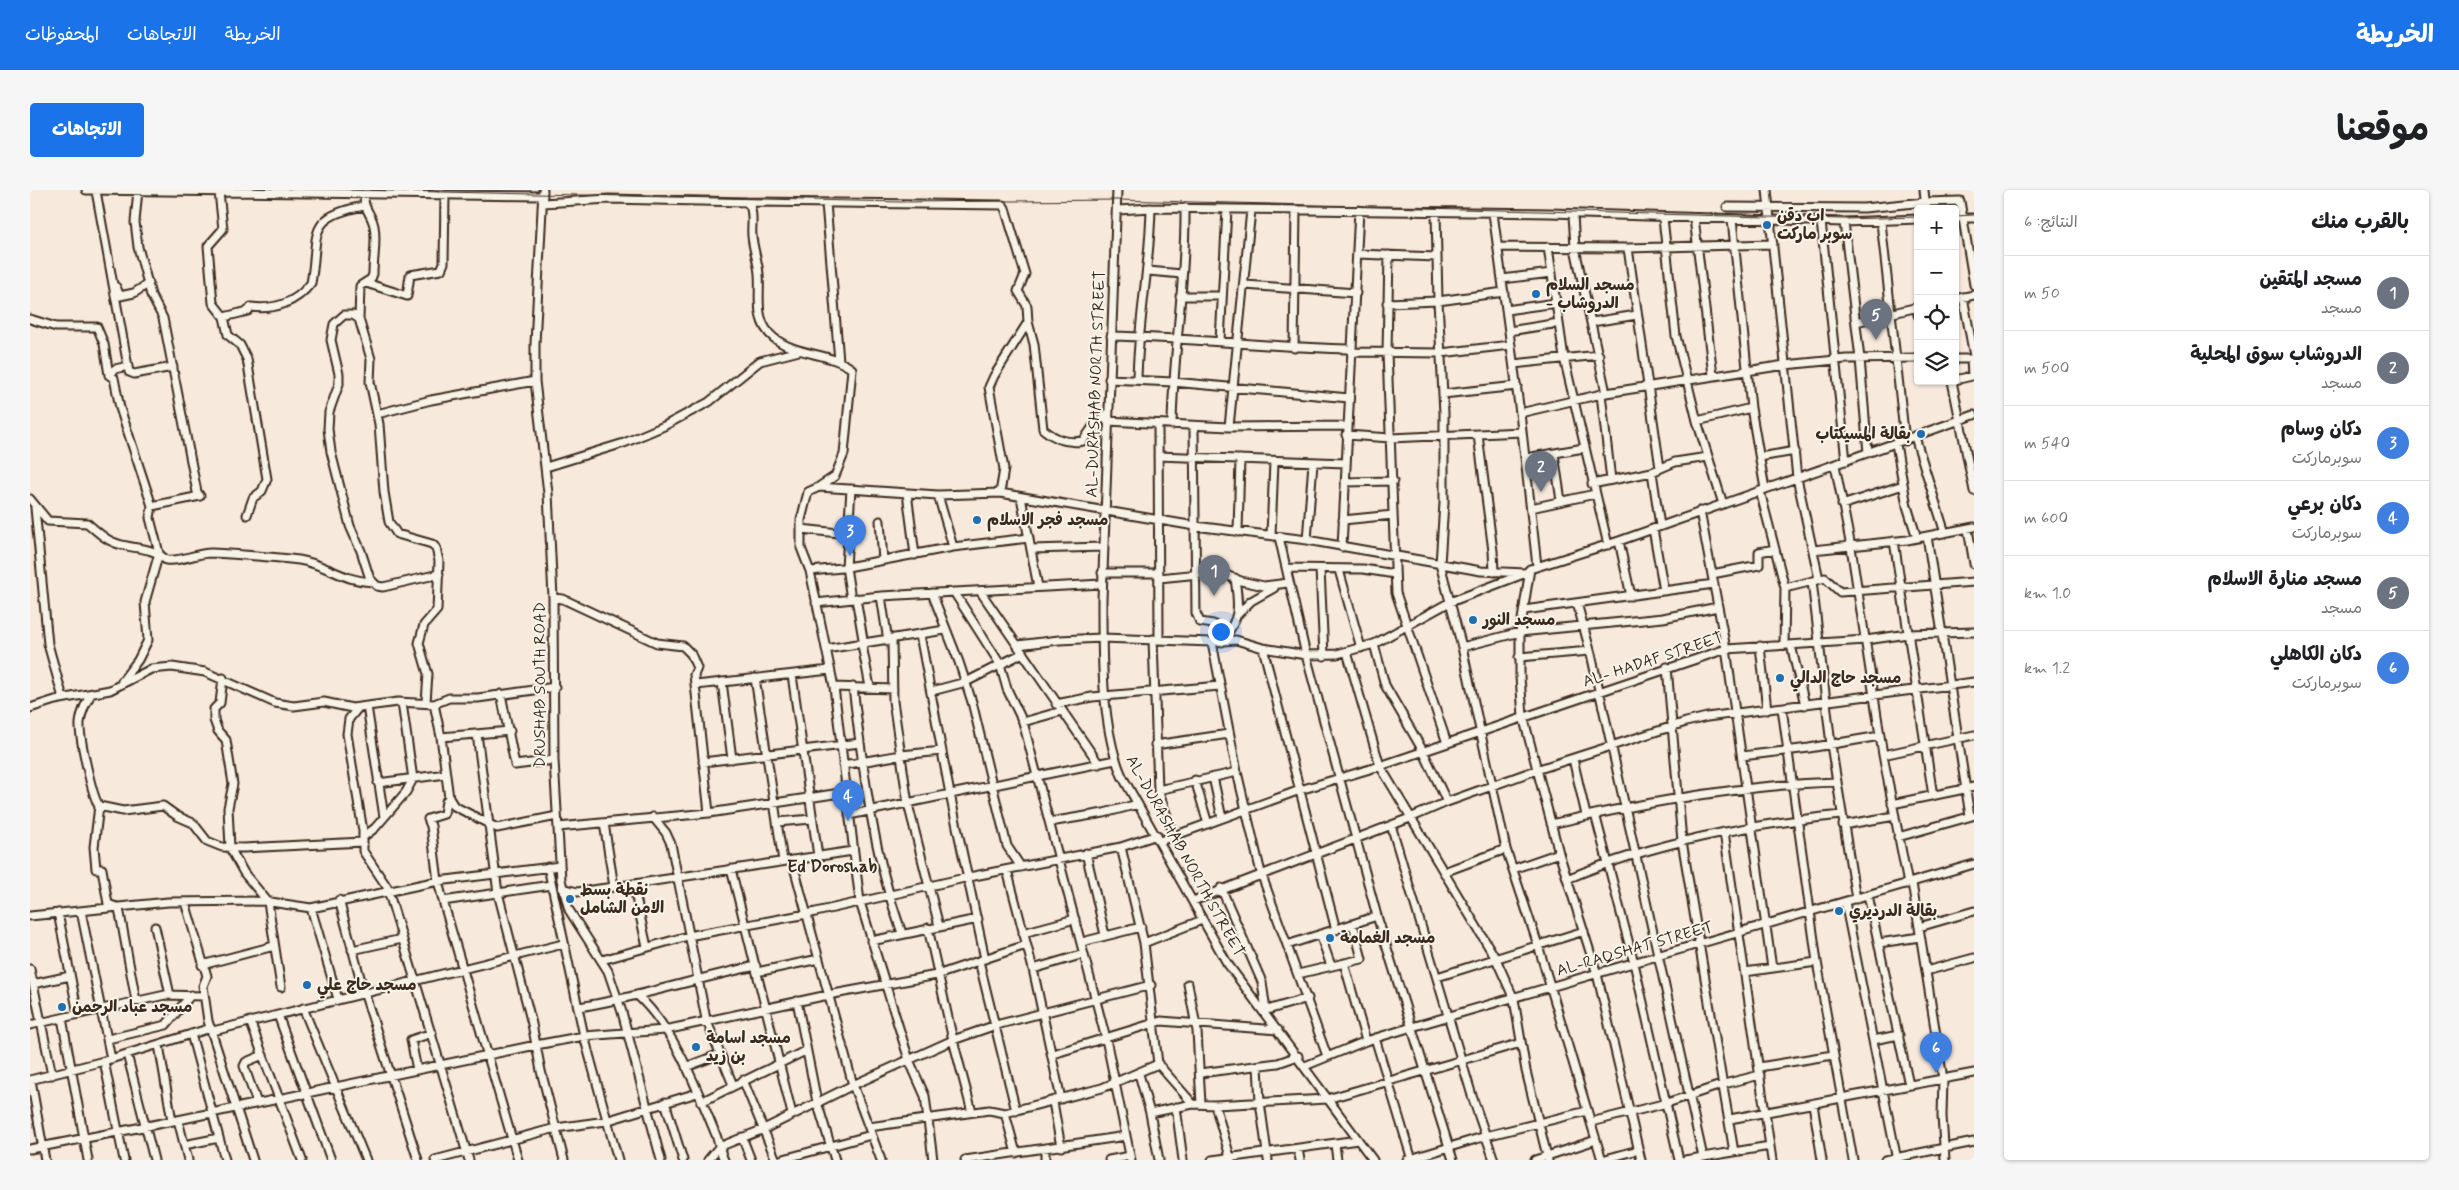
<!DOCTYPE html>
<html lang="ar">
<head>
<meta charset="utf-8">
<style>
  :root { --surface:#fff; --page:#f6f6f6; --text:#202124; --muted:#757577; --line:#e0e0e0; --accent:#1a73e8 }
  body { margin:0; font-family:Mynerve,"Playpen Sans Arabic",sans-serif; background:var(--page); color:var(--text); direction:rtl }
  .controls { position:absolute; right:15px; top:15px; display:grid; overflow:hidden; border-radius:5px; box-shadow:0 1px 4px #0004 }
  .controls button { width:45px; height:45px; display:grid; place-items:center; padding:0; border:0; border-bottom:1px solid var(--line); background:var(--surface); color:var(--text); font:25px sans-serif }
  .you { position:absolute; left:1190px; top:441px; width:18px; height:18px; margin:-12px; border:4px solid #fff; border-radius:50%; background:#1a73e8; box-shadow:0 0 0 8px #1a73e833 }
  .badge { display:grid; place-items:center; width:32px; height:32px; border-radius:50%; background:var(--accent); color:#fff; font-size:16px; font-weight:700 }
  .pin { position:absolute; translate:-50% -41px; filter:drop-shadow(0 1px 2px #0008) }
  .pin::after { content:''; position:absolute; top:26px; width:18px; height:15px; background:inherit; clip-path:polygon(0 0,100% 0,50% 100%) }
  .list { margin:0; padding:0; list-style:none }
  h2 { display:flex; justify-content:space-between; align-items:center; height:65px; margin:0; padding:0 20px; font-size:21px }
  h2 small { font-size:16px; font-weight:400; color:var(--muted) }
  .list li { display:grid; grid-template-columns:32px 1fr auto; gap:15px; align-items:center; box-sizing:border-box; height:75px; padding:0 20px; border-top:1px solid var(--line) }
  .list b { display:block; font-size:19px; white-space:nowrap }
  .list p { margin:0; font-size:16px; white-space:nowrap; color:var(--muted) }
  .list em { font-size:16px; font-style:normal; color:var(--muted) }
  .icon { flex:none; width:28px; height:28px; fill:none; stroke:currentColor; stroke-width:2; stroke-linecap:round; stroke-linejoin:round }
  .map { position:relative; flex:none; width:1944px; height:970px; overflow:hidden; direction:ltr; border-radius:5px }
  header { display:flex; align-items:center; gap:30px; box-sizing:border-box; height:70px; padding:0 25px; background:var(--accent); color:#fff }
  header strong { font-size:24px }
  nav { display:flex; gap:28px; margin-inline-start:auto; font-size:18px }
  .intro { display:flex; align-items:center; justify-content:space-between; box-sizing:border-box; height:120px; padding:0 30px }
  h1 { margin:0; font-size:35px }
  .button { padding:12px 22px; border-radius:5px; background:var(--accent); color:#fff; font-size:18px; font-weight:700 }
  main { display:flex; gap:30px; padding:0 30px }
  aside { flex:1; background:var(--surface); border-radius:5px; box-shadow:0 1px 4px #0004 }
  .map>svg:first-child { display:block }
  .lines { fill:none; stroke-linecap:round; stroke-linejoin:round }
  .minor-casing { stroke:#3b2a1e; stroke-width:11 }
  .minor { stroke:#f7f3e8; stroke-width:7 }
  .rail { stroke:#3b2a1e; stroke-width:1 }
  .poi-dot { fill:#1f6fb2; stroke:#f7f3e8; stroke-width:2 }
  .labels { text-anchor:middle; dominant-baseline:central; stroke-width:4; stroke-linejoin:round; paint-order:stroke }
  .poi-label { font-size:16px; font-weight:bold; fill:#3b2a1e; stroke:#f7f3e8; text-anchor:start }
  .street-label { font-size:16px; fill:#3b2a1e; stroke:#f7f3e8 }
  .neighbourhood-label { font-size:18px; font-weight:bold; fill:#3b2a1e; stroke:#f7f3e8 }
</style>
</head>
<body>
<header>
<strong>الخريطة</strong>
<nav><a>الخريطة</a><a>الاتجاهات</a><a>المحفوظات</a></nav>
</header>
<div class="intro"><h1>موقعنا</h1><a class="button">الاتجاهات</a></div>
<main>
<aside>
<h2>بالقرب منك<small>النتائج: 6</small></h2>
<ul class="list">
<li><span class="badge" style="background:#6b7280">1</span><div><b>مسجد المتقين</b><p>مسجد</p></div><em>50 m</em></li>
<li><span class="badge" style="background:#6b7280">2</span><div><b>الدروشاب سوق المحلية</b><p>مسجد</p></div><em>500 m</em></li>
<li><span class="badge" style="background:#3f7fe0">3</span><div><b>دكان وسام</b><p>سوبرماركت</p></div><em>540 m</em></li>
<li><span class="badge" style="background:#3f7fe0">4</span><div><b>دكان برعي</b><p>سوبرماركت</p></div><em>600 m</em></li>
<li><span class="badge" style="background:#6b7280">5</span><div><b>مسجد منارة الاسلام</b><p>مسجد</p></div><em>1.0 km</em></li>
<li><span class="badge" style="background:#3f7fe0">6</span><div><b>دكان الكاهلي</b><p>سوبرماركت</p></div><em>1.2 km</em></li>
</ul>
</aside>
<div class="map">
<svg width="1944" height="970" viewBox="0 0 1944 970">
  <rect width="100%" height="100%" fill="#f8e9dd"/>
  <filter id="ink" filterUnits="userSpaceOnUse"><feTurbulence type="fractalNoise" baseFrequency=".02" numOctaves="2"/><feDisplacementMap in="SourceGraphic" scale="10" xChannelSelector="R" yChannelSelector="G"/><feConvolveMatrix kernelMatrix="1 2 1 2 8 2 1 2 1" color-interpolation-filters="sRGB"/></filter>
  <g filter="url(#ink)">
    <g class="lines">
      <defs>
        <path id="minor" d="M56 0 513 6
          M108 0 105 32 108 57 121 105 133 128 167 302 170 306 122 316
          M337 0C329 16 341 21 344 36 347 51 343 69 343 84L341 89 330 96 329 129 341 169 340 192 349 234 354 302 359 332 367 344 402 354 406 358 409 371 407 420 394 435 389 453 398 484 396 512
          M513 0 505 154V191L518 303 523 408 524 570 531 690 539 720 578 781 592 822 631 970
          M1087 0 1072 410C1072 463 1071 538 1092 586L1197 773 1343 970
          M1737 0 1767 288 1789 389
          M1894 0 1896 19
          M66 1 99 182 104 184 143 177
          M189 2 193 39 178 56 183 113 194 127 198 145 210 155 217 169 237 289 232 301 223 308 217 325
          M716 12 973 15 975 18 995 84 988 101 997 116 998 132 964 186 959 197 974 279 970 303
          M513 13 579 9 716 12 720 16C724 25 721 37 722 46 723 59 728 71 729 84 731 106 723 131 744 148 767 166 799 162 822 179L814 264 805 286 790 296
          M796 13 809 171
          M1697 17 1834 18 1895 12 1930 11 1944 95
          M1088 20 1121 18 1520 23 1814 32 1888 29
          M1406 22 1408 111 1414 223V313L1410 374 1432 457 1476 659 1508 755 1572 970 1608 960
          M1463 23 1490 223 1507 376
          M1543 24 1545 58 1576 203
          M1633 28 1646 146 1667 231 1693 314
          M1664 28 1683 185
          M1925 28H1944
          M1702 29 1721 218 1735 299
          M1791 31 1816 271
          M1814 32 1830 169 1838 263
          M1851 32 1875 251
          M1468 57 1598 58 1743 54
          M1518 57 1534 168 1578 355
          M1598 58 1630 278
          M1327 64 1407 67
          M1359 65 1357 162 1366 403 1417 553
          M1118 81 1152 84
          M1472 89 1522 83
          M336 93 377 106 380 85 411 80 414 73 415 5
          M1215 95 1326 103
          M86 97 90 106 104 103 119 93
          M1150 106H1192
          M1933 107 1944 166
          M1925 109 1944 105
          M1357 113 1408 111 1474 102
          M1887 117 1888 125
          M1476 120 1526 113
          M194 127 218 121 221 117C244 120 266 113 281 93 290 45 274 27 334 16
          M0 129 26 137H67L74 154 79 185
          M329 129 323 125H314L304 134 301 150 309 184V194L299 222 298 239 301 262 320 336 331 361 340 389 347 396 353 397 409 384
          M998 132 1004 154 1013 239C1025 249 1037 254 1053 251L1064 235 1078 223
          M1562 132 1607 125
          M1826 132 1888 117
          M1479 141 1529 133
          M1081 146C1161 148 1239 157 1318 159L1322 162 1411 163 1481 155
          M1190 151 1197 19
          M1264 158 1266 20
          M1925 169H1944
          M1484 174 1569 165
          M1079 189 1143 192 1319 208
          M1107 190C1108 132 1120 76 1121 18
          M1925 190 1942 186 1941 169
          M1922 191 1944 301
          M1413 204 1487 196
          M1571 204 1581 290
          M1490 223 1576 203 1755 175 1816 169 1888 168
          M347 224 401 210 505 191
          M1077 231 1199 237 1317 236
          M1667 231 1721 218
          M1128 235 1129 450
          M1142 235C1143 163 1156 91 1155 18
          M1164 236 1166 423 1170 432 1183 434 1188 452
          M1199 237 1221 20
          M1316 245 1361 248 1492 242
          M1448 245 1463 361 1464 382
          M1885 247 1915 343
          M1866 254 1877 316 1887 348
          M1524 264 1531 311
          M1128 266 1316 273
          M1730 267 1765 261
          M1496 268 1554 258
          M1805 275 1821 357 1853 565 1878 694
          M516 277 594 253 634 236 679 212 730 171 769 161
          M1622 282 1630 336
          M1315 292 1363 291
          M1562 294 1622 282 1645 272 1678 267
          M1730 301 1755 398 1754 455
          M877 303 885 365
          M908 305 923 357
          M991 307 1008 397
          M0 309 18 331 57 333C66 340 73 348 83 352 100 360 122 355 136 370 152 372 165 363 181 363 210 364 240 367 269 370 296 374 313 391 342 392
          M1812 315 1873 295
          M5 318 18 454 33 508
          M1501 318 1565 304
          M1670 321 1696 459 1742 778
          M1313 330 1363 325
          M850 331 853 370
          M771 339 818 344
          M1623 339 1634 401
          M1938 339 1944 374
          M1208 342 1210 269
          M1241 345 1244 272
          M1897 346 1940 626
          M1249 347 1276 465 1347 726 1423 970
          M1277 350 1283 273
          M1589 351 1601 406
          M1864 351 1903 606
          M1312 357 1329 20
          M1002 359 1073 357
          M1783 360 1877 350 1944 337
          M1256 378 1333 379 1365 384
          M1290 379 1294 466
          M1500 379 1490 442V487L1493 526 1529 663 1567 784 1611 970
          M1309 380 1331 458
          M780 381 812 378 923 357 999 348
          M1072 383H1129
          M1682 384 1729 375V362L1745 359
          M1129 388 1189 382 1211 391 1234 396 1258 393
          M1782 391 1801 555 1826 709
          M1755 398 1795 388 1810 402 1944 392
          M950 401 1069 574
          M924 402 970 474 977 499 993 532 1076 849 1101 970
          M902 403 929 472 942 512 977 656 991 677
          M851 406 858 451
          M523 408 533 409 627 453 653 456 661 464 667 478 664 485 679 623
          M826 408 834 455
          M821 409 816 377 821 299
          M786 413 851 406 1072 394
          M1547 413 1561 464 1673 967
          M1494 420 1684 394
          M1208 424 1221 411 1244 398
          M890 445 920 604 955 769
          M1123 449 1128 600 1144 646
          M862 450 863 511 878 614 909 736
          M1182 452 1207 582 1231 683 1297 866
          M1192 452C1211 426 1209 419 1205 388
          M1344 454 1355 495 1393 561 1417 612
          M832 455 840 497
          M988 455 1029 450 1072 448 1182 452 1206 450 1233 458 1276 465 1307 464 1344 454 1420 412 1496 383 1500 379 1589 351 1944 225
          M1761 455 1775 515
          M1730 456 1737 520
          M1432 457 1490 442 1633 428 1688 417
          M1233 458 1306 740
          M796 459 915 440
          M1317 462 1350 576 1466 769 1484 809 1496 881 1518 970
          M1489 467 1560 461
          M1637 477 1652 651 1704 962
          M762 485 788 666
          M193 488 190 513 184 519V530L188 541 196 550 203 594 198 618 200 658 214 683 238 712 251 797
          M725 488 753 671
          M92 491 108 470 118 450 115 412 129 363 120 328 122 316 90 218 84 188 79 185 85 179 98 176
          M692 492 702 569
          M666 495 800 480
          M804 497 863 499
          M823 497C833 580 843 664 872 743
          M902 501 936 492 993 463
          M61 504C56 513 51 522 50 533 49 546 62 606 69 616L93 621 133 616 147 626 163 633 177 651 192 657 214 658 333 652
          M471 504 485 575 524 570
          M404 514 411 547 419 608 424 616 467 638 527 626
          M1026 514 1062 507 1190 496
          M337 516 354 627
          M0 518 25 510 80 500 121 479 142 477 175 482 245 513 264 516 294 512 322 518 368 512 404 514 419 508H448L525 497
          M328 518 319 529 317 544 333 641V661L357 697 439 970
          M1752 518 1787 772 1823 970
          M993 532 1032 521
          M447 544 468 703 502 834 511 881 534 970
          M411 547 480 541
          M1125 555 1199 544
          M1853 565 1944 545
          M1712 566 1779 558 1850 546
          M1543 569 1556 625
          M673 572 830 553
          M813 575 871 565 912 561
          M1183 587 1192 628
          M1165 590 1178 634
          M348 593 416 584
          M1128 600 1207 582
          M419 608 416 611 414 624 398 629 401 636 408 691 413 711 488 970
          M1862 614 1944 597
          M69 616 64 657 66 679H72L78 714 89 718 106 811
          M1565 624 1604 773 1649 970
          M819 625 1085 570
          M623 627 636 643 641 654 676 829 703 895
          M747 632 782 629
          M1020 632 1074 623 1108 614
          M574 633 584 697
          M1521 634C1615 612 1710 595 1806 592
          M1361 635 1443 909 1464 970
          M1813 635 1865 626
          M528 637 679 623 817 602
          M1694 642 1742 970
          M333 647 345 638 376 602 383 589 372 513
          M1868 647 1942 626
          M1130 651 1270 600 1350 576 1696 459 1836 450 1878 444 1944 442
          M1091 657 1114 753 1128 874 1163 914
          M1056 663 1075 745
          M762 670 823 895 851 970
          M518 677 554 846 588 970
          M701 679 762 924
          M1483 679 1529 663
          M977 680 1003 779 1031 909
          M1414 682 1476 659
          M1537 689C1625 652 1717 635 1811 625
          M1882 693 1913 889 1912 926 1915 970
          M603 694 617 757
          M532 698 547 702 584 697 823 661
          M1191 698 1232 792 1236 821
          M1838 705 1879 895
          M309 710 334 802 388 970
          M413 711 521 695
          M1163 711 1380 628 1417 612 1506 580 1656 532 1677 527 1944 492
          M155 712 177 786 173 796 178 831 223 970
          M1815 712 1867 970
          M281 718 308 809
          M51 721 81 869
          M28 723 48 824
          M0 726 138 712 234 711 281 718 408 691 530 676
          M125 737 140 805
          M1889 737 1944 721
          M898 738 923 850 942 922
          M993 743 1045 729
          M1290 744 1301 776
          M841 751 948 729
          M1052 752 1111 737
          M1114 753 1172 730
          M1849 753 1890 747
          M1257 755 1347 726
          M322 760 372 749
          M572 770 658 746 777 724 939 687 1091 657 1127 645
          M949 771 986 921
          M1314 773 1336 851
          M172 775 244 756
          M0 779 22 885
          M1003 779 1054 764
          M1896 781 1944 768
          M727 782 789 769
          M1715 782 1787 772
          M1268 784 1332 769 1323 734
          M1407 787 1554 741
          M3 794 40 786
          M1158 794 1167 841 1171 914
          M607 805C645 840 666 897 686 945 689 953 690 962 694 970
          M767 811 787 912 805 970
          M549 817C608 808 666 788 726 776
          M273 818 336 970
          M1234 821 1278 808
          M248 825 301 970
          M32 828 58 970
          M220 831 272 970
          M0 835 135 805 174 806
          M183 841 533 754
          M161 844 195 970
          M1345 848 1382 970
          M78 849 136 835 161 805
          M1843 850 1869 845
          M129 855 142 931
          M97 864 124 970
          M1023 864 1131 831 1248 840
          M74 871 94 970
          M1228 876 1230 912 1238 970
          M1275 876 1336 851 1382 837 1944 674
          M656 877 690 864
          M1729 877 1803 865
          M387 880 381 850 402 843
          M1170 883 1248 873 1268 866
          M1109 884 1120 923 1129 970
          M0 890 74 871 181 838
          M1 890 15 970
          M713 890 746 970
          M635 912 653 970
          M671 912 775 861
          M1023 912 1031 957
          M227 913 214 876 216 872 233 865
          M1783 914 1792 970
          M1185 915 1201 970
          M1146 917 1153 970
          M975 923 986 963
          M1120 923 1163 914 1185 915 1297 909 1491 853
          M1700 929 1944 883
          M148 930 158 970
          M1561 932 1637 913 1694 894 1730 885
          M839 937 959 920 975 923 1072 898 1128 874
          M712 947 721 970
          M1305 954 1307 970
          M154 955 189 948
          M0 959 148 930 506 855 554 846 635 840 798 805 907 785 996 755
          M1015 959V970
          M1268 959 1270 970
          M405 970 526 938 576 931 667 903
          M678 970 689 957 734 939 823 895 923 850 966 835 1121 795
          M750 970 841 945
          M903 970 895 906 879 870 830 712 804 497 780 381 771 358V330L778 302 789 297 908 305 970 303 1165 336 1277 350 1451 381 1496 383
          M935 970 1096 946
          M1079 970 1100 966
          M1182 970 1328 950
          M1377 970 1456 946 1557 921
          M1505 970 1566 950
          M1655 970 1740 956
          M1855 970 1944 952"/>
      </defs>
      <use href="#minor" class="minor-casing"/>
      <use href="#minor" class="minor"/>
      <path class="rail" d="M321 0 870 12 1087 10 1814 29 1888 27
        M1925 26 1944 25"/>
    </g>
  </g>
  <g class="poi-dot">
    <circle cx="1737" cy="35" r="5"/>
    <circle cx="1506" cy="104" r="5"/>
    <circle cx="1891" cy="244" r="5"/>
    <circle cx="947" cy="330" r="5"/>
    <circle cx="1443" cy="430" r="5"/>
    <circle cx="1750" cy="488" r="5"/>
    <circle cx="540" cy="709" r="5"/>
    <circle cx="1809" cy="721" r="5"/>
    <circle cx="1300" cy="748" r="5"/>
    <circle cx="277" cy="795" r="5"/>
    <circle cx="32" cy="817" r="5"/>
    <circle cx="666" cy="857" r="5"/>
  </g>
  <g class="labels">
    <g class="poi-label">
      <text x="1747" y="26">اب دقن<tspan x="1747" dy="18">سوبر ماركت</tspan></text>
      <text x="1516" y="95">مسجد السلام<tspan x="1516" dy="18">- الدروشاب</tspan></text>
      <text x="1881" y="244" text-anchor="end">بقالة المسيكتاب</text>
      <text x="957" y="330">مسجد فجر الاسلام</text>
      <text x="1453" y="430">مسجد النور</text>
      <text x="1760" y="488">مسجد حاج الدالي</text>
      <text x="550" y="700">نقطة بسط<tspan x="550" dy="18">الامن الشامل</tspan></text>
      <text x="1819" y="721">بقالة الدرديري</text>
      <text x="1310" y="748">مسجد الغمامة</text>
      <text x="287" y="795">مسجد حاج علي</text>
      <text x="42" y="817">مسجد عباد الرحمن</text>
      <text x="676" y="848">مسجد اسامة<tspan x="676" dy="18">بن زيد</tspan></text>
    </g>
    <g class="street-label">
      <text transform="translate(1066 194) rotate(-88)">AL-DURASHAB NORTH STREET</text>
      <text transform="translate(1623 470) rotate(-18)">AL- HADAF STREET</text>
      <text transform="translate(510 495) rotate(-90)">DRUSHAB SOUTH ROAD</text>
      <text transform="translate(1155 666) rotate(61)">AL-DURASHAB NORTH STREET</text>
      <text transform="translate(1605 759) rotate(-16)">AL-RAQSHAT STREET</text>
    </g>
    <g class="neighbourhood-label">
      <text x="802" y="677">Ed Doroshab</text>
    </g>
  </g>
</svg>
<div class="controls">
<button>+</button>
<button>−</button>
<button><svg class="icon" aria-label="locate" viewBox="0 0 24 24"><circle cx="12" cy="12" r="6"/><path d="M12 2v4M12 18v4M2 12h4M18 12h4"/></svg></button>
<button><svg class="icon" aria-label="layers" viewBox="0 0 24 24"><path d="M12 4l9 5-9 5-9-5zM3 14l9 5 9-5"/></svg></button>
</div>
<div class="you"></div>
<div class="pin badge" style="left:1184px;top:406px;background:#6b7280">1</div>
<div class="pin badge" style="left:1511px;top:302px;background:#6b7280">2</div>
<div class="pin badge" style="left:820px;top:366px;background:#3f7fe0">3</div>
<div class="pin badge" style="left:818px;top:631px;background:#3f7fe0">4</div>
<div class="pin badge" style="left:1846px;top:150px;background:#6b7280">5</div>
<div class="pin badge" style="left:1906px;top:883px;background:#3f7fe0">6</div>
</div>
</main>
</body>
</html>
